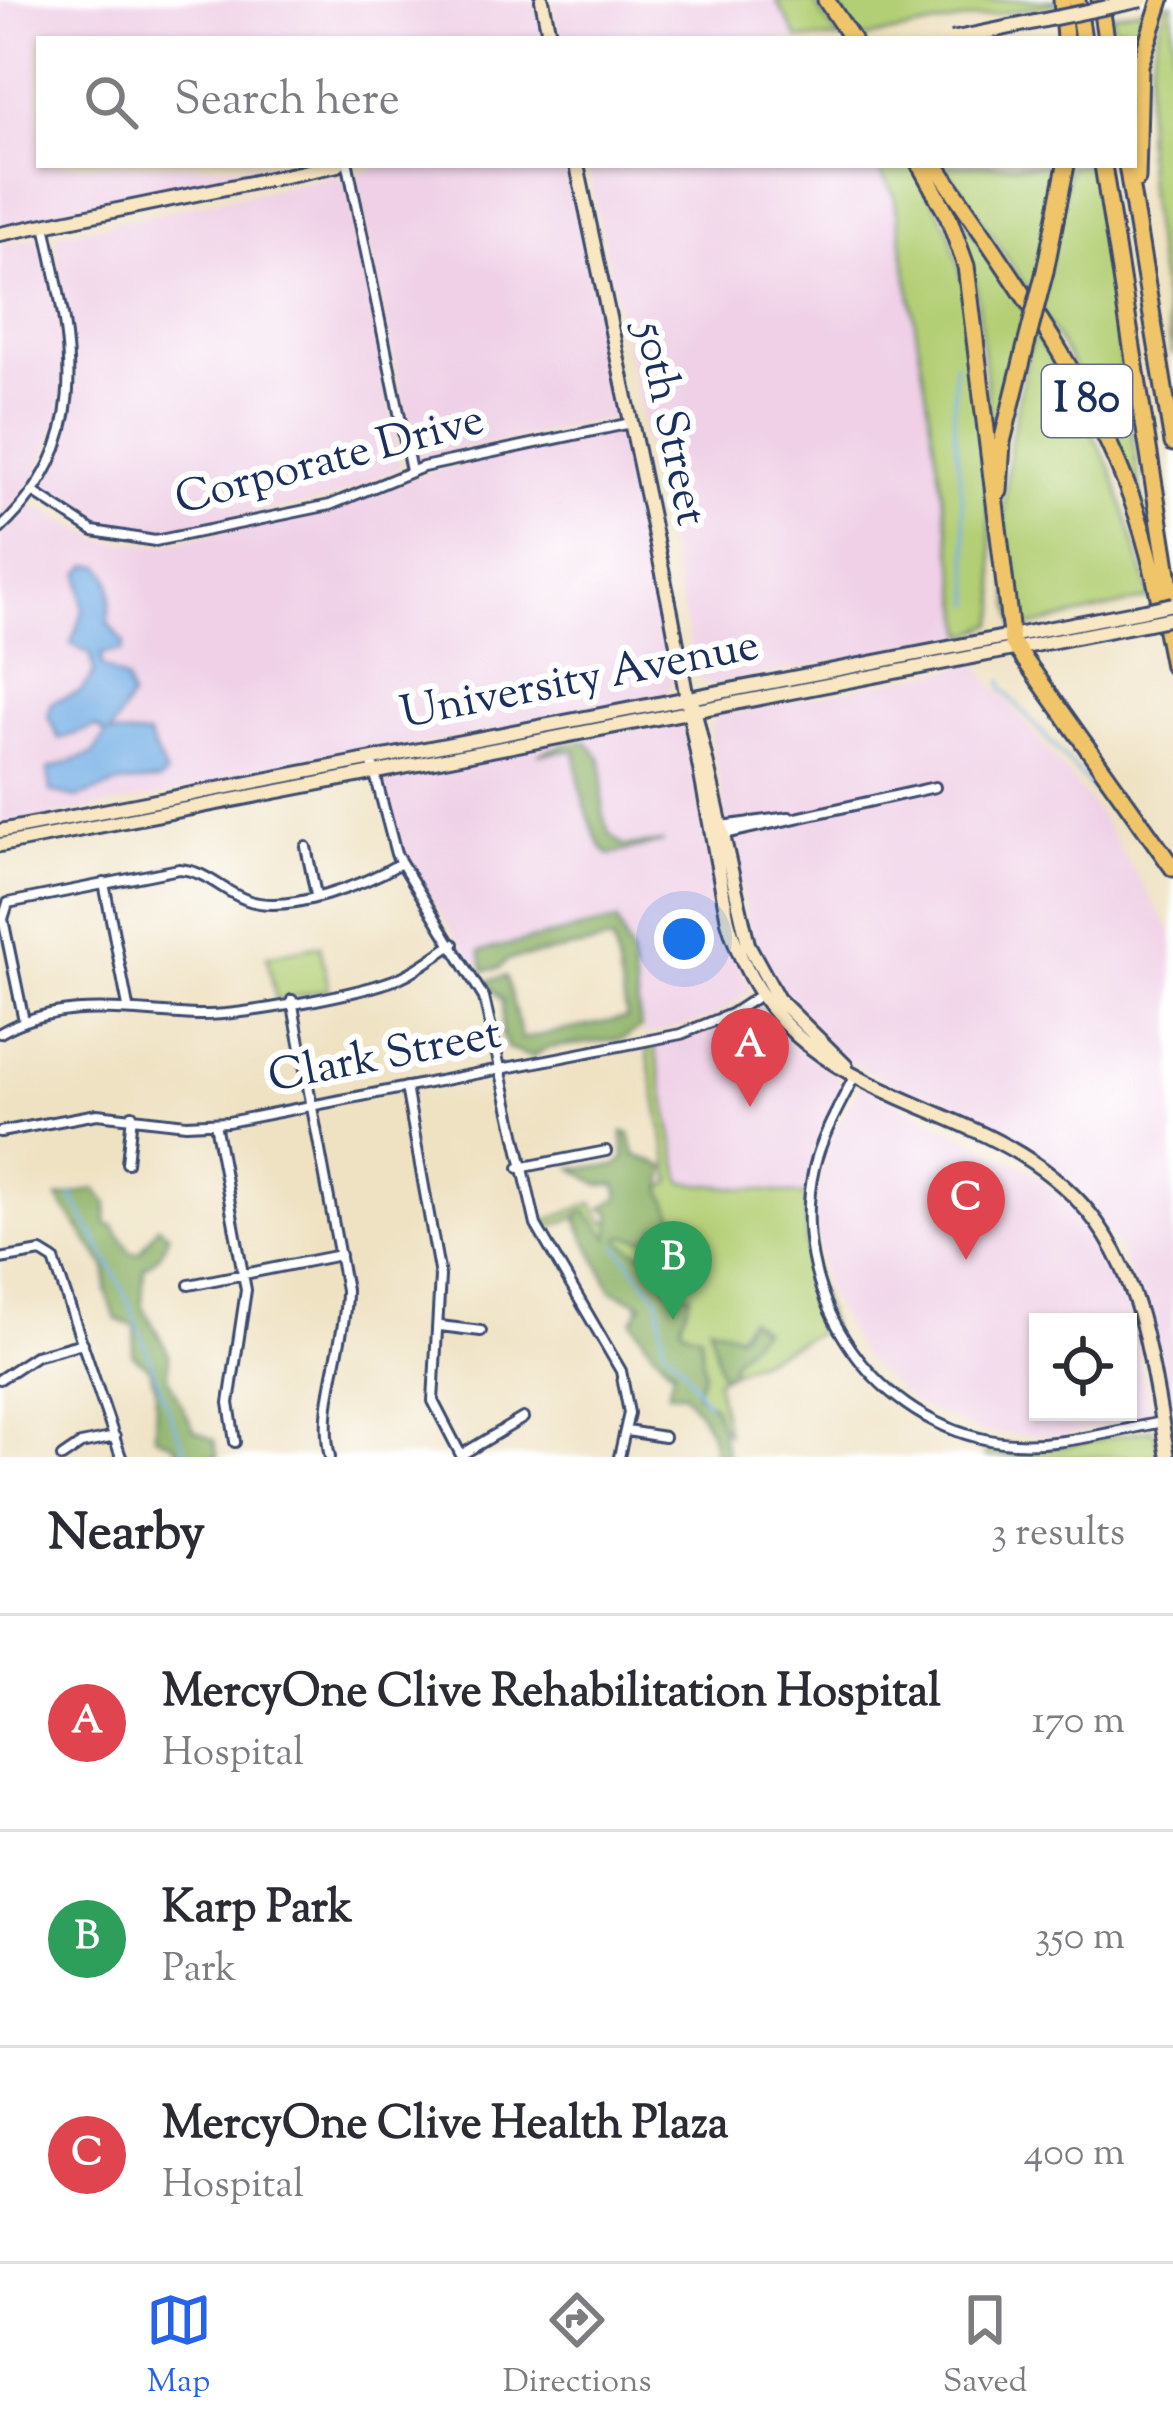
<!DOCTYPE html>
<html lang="en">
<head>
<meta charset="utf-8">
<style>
  :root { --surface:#fff; --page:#f2f2f3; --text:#2b2b33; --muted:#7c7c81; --line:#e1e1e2; --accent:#2563eb }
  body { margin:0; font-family:"Sorts Mill Goudy",serif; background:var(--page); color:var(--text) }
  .controls { position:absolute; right:36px; bottom:36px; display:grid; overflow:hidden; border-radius:0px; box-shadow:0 3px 9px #0004 }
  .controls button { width:108px; height:108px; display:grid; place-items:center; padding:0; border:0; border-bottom:3px solid var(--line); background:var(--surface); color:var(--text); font:60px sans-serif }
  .you { position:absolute; left:684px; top:939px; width:42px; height:42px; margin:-30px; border:9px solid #fff; border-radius:50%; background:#1a73e8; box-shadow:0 0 0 18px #1a73e833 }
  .badge { display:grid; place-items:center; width:78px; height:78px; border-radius:50%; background:var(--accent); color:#fff; font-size:39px; font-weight:700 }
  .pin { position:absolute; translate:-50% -99px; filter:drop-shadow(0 3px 6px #0008) }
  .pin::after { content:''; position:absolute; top:63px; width:42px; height:36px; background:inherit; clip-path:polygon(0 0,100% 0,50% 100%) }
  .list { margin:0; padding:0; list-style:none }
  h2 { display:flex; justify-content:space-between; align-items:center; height:156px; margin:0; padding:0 48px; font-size:51px }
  h2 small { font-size:39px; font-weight:400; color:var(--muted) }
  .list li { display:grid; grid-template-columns:78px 1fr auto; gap:36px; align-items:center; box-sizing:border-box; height:216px; padding:0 48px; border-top:3px solid var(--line) }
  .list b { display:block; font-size:45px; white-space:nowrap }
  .list p { margin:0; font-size:39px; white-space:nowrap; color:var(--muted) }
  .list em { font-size:39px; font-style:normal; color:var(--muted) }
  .icon { flex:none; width:66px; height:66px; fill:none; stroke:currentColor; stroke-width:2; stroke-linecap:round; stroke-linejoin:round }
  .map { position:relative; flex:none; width:1173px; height:1457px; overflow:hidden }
  .search { position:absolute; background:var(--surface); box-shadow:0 3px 9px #0004; left:36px; right:36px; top:36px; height:132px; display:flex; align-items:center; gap:30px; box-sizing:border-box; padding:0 42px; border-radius:0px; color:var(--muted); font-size:45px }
  .sheet { height:804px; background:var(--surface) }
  nav { display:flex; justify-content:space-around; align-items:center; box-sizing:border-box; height:168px; border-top:3px solid var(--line); background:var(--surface); font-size:33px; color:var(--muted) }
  nav a { display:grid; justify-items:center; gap:6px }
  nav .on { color:var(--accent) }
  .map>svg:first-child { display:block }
  .built { fill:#efd0e6; fill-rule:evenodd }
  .green { fill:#b3cf75; stroke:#677f6a; stroke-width:3 }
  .forest { fill:#8eb266; stroke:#547062; stroke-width:3 }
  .water { fill:#74afe5; stroke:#486fa2; stroke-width:3 }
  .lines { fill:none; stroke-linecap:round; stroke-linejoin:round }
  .stream { stroke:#74afe5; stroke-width:3 }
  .street-casing { stroke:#3b4a6d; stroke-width:14 }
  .secondary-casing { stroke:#3b4a6d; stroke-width:18 }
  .highway-casing { stroke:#3b4a6d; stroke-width:21 }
  .street { stroke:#fff; stroke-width:8 }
  .secondary { stroke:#f9e7c3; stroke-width:12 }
  .highway { stroke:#f0c469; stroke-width:15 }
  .secondary-bridge-casing { stroke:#3b4a6d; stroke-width:18; stroke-linecap:butt }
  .highway-bridge-casing { stroke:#3b4a6d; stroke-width:21; stroke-linecap:butt }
  .secondary-bridge { stroke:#f9e7c3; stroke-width:12 }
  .highway-bridge { stroke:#f0c469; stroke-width:15 }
  .labels { text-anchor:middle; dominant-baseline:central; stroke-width:12; stroke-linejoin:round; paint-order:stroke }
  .shield { fill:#fff; stroke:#5f6d8e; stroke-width:3 }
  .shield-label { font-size:42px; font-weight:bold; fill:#1b2f5e }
  .street-label { font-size:45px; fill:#1b2f5e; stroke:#fff }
</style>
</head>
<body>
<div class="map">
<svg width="1173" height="1457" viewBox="0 0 1173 1457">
  <rect width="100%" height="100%" fill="#fff"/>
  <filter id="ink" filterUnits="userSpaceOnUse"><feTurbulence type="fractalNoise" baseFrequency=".00833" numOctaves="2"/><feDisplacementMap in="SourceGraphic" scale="24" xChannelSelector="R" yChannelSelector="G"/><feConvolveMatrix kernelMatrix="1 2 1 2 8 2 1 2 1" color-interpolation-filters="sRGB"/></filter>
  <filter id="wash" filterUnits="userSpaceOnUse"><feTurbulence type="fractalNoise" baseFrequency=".004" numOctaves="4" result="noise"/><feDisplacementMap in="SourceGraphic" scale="48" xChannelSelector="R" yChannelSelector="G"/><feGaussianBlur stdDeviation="2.7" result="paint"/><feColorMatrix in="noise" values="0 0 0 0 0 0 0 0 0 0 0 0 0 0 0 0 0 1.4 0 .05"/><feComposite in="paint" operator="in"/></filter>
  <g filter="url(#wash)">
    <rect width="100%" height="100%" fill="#efe2c3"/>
    <path class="built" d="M0 0H542L550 39H39V165H338L0 234Z
      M552 0H776L798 39H561Z
      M387 165H567L618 408 615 418 415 460 356 179 361 171Z
      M587 165H876L894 194 966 636 713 685 697 679Z
      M337 175 347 183 401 468 325 501 144 536 92 525 46 495 44 485 66 439 76 379 55 235Z
      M36 237 44 244 63 342 62 412 37 477 0 522V244Z
      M612 433 625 443 654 579 672 682 665 697 0 827V536L32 504 104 541 158 545 334 509 433 470Z
      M976 664 1096 809 1173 934V1455L1146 1317 1118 1247 1032 1159 837 1055 781 997 749 932 710 731 716 716Z
      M672 720 685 733 722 915 751 991 712 1018 645 1036 629 954 615 937 473 964 400 850 382 783 385 776Z
      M759 1005 787 1036 845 1082 815 1149 805 1195 682 1182 654 1044 706 1032Z
      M861 1084 1030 1170 1088 1221 1124 1283 1152 1417 1062 1436 982 1433 918 1406 863 1358 825 1290 814 1219 828 1142ZM1038 1322H1128V1412H1038Z"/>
    <path class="green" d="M776 0H812L839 39H798Z
      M834 0H1057L1058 3 860 39Z
      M1173 3V356C1154 237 1126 121 1166 4Z
      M1151 7 1134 64V39H1116L1112 15Z
      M876 165H914L949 230 967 297 998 609 994 624 966 636 894 194Z
      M945 165H1064L1033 297Z
      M1069 165H1092L1145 520 1107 423 1040 309Z
      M947 195 1028 316 994 461 976 285Z
      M1035 326 1112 470 1151 598 1016 630C991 521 1010 430 1035 326Z
      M320 945 329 989 276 1000 267 956Z
      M654 1044 682 1182 805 1195 806 1252 831 1327 716 1380 727 1433 656 1353 630 1286 585 1213 543 1230 540 1223 592 1203 605 1223 672 1182 646 1046Z
      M1152 1429 1163 1457H985L988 1444 1062 1447Z"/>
    <path class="forest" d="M572 742H587L601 759C608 792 591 825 624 846L664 842 609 855C592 843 574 772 576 750L538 754Z
      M617 921 631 955 641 1028 621 1039 547 1048 531 1057 508 1049 502 1035 503 1001 486 981 506 976 522 1039 627 1018 613 941 507 960 500 968 484 971 480 951Z
      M623 1132 630 1134 635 1155 666 1167 662 1192 675 1216 673 1238 663 1241 658 1226 647 1240 622 1236 620 1241 639 1253 655 1249 666 1264 667 1288 691 1294 681 1323 684 1330 700 1334 704 1371 696 1393 714 1406 728 1457H712C719 1436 698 1410 684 1393H668L674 1368 653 1351 632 1321 643 1304 612 1291 577 1221 580 1213 587 1212 609 1238 612 1214 602 1208 619 1197 616 1184 599 1185 573 1168 616 1166 624 1159Z
      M95 1189 107 1203 106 1225H113L131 1253H140L158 1226 169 1234 159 1256 144 1268 142 1305 169 1354 168 1378 194 1430 214 1440 218 1457H181L175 1445 155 1436 156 1387 148 1367 132 1354 136 1327 116 1319 106 1291V1268L58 1198Z
      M749 1319 762 1329 732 1361V1370L721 1376 709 1325 738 1335Z"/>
    <path class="water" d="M88 565 101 566C118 583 109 602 108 623L124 643 122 651 101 654 102 666 126 680 131 698 110 734 148 736 166 775 159 781 122 783 77 798 51 792 48 769 93 754 106 734 96 727 59 739 48 716 52 702 80 692 94 674 91 655 71 644 83 611 80 574Z"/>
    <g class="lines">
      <path class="stream" d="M954 363V427L973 605
        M1002 680V688L1125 825
        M71 1194C93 1235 118 1274 135 1318 154 1365 166 1412 189 1457
        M616 1245 658 1296 664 1348C690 1366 688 1382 708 1403"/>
    </g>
  </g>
  <g filter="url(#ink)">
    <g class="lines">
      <defs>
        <path id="street" d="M348 165 411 471
          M33 492 93 531 155 541 330 505 423 467 631 423
          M0 529C98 437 69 340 45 225
          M371 759 396 854 484 998 536 1225 621 1371 629 1413 619 1457
          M721 826 789 817
          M720 835 935 787
          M306 847 316 895
          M104 883 128 1007
          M292 1000 346 1290C346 1345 317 1403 330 1457
          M24 1021 3 919 8 903 179 869C207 871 222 891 247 900 288 915 365 884 401 863
          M0 1033C64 996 130 1013 199 1015 240 1016 361 994 399 978 418 970 436 955 454 944
          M855 1075C840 1105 822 1135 814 1168 787 1288 866 1416 989 1440 1047 1451 1105 1433 1162 1422
          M406 1087 440 1276 433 1401 462 1457
          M215 1123 246 1290 229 1403 235 1442
          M0 1132 97 1114 186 1124 228 1122 681 1034 731 1014 763 993
          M127 1163 132 1115
          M519 1168 606 1151
          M0 1259 41 1252 54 1260 121 1457
          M189 1285 340 1255
          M440 1326 481 1331
          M0 1379 35 1356 83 1343
          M627 1431 664 1437
          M461 1455 523 1418
          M62 1457 81 1444 115 1437"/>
        <path id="secondary" d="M542 0 550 39
          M577 165 671 612 728 921C786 1125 994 1082 1097 1223 1146 1290 1153 1377 1168 1457
          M0 234 338 165
          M693 704 748 944 778 999 846 1066
          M0 831 1145 610
          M0 845 1148 623"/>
        <path id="highway" d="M826 0 852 39
          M1062 0 1065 39
          M1077 0 1083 39
          M1100 0 1106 39
          M920 165 948 216 966 266 1012 642 1173 868
          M936 165C1007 271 1087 376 1131 497 1151 551 1162 610 1173 666
          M1103 165 1173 605
          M1127 165 1173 443
          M1137 179 1140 65 1161 0
          M1045 271 1066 165
          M999 491 1002 442 1024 353"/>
      </defs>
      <use href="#street" class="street-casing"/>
      <use href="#secondary" class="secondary-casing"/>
      <use href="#highway" class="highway-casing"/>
      <use href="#street" class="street"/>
      <use href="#secondary" class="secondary"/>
      <use href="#highway" class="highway"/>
      <defs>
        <path id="secondary-bridge" d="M952 39 1142 0
          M1145 610 1173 604
          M1148 623 1173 618"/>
        <path id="highway-bridge" d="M1024 353 1045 271"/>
      </defs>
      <use href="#secondary-bridge" class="secondary-bridge-casing"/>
      <use href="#highway-bridge" class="highway-bridge-casing"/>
      <use href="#secondary-bridge" class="secondary-bridge"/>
      <use href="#highway-bridge" class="highway-bridge"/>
    </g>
  </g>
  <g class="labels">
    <rect class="shield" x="1042" y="365" width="90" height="72" rx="9"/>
    <g class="shield-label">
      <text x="1087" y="401">I 80</text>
    </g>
    <g class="street-label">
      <text transform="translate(668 424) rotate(78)">50th Street</text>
      <text transform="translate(330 462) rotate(-15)">Corporate Drive</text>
      <text transform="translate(580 682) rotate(-11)">University Avenue</text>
      <text transform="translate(385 1058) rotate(-11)">Clark Street</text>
    </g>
  </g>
</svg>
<div class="controls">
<button><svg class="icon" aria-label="locate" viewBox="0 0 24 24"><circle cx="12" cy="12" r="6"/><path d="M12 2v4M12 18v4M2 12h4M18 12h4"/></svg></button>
</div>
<div class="you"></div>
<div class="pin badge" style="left:750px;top:1107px;background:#e0444e">A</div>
<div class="pin badge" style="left:673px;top:1320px;background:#2e9e5b">B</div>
<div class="pin badge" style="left:966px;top:1260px;background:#e0444e">C</div>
<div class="search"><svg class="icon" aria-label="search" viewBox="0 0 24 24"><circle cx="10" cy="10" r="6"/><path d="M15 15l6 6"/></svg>Search here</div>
</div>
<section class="sheet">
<h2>Nearby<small>3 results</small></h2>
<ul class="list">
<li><span class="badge" style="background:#e0444e">A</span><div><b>MercyOne Clive Rehabilitation Hospital</b><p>Hospital</p></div><em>170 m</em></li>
<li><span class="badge" style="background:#2e9e5b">B</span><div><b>Karp Park</b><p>Park</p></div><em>350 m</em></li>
<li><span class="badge" style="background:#e0444e">C</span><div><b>MercyOne Clive Health Plaza</b><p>Hospital</p></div><em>400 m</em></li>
</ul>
</section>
<nav>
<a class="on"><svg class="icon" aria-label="map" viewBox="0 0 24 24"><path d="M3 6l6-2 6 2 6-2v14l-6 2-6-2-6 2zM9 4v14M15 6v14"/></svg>Map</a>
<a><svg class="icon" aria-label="directions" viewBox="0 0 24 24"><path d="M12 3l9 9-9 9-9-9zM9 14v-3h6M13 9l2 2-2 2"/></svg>Directions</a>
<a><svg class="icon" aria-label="saved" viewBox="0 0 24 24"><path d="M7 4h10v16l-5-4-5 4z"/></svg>Saved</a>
</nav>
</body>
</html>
